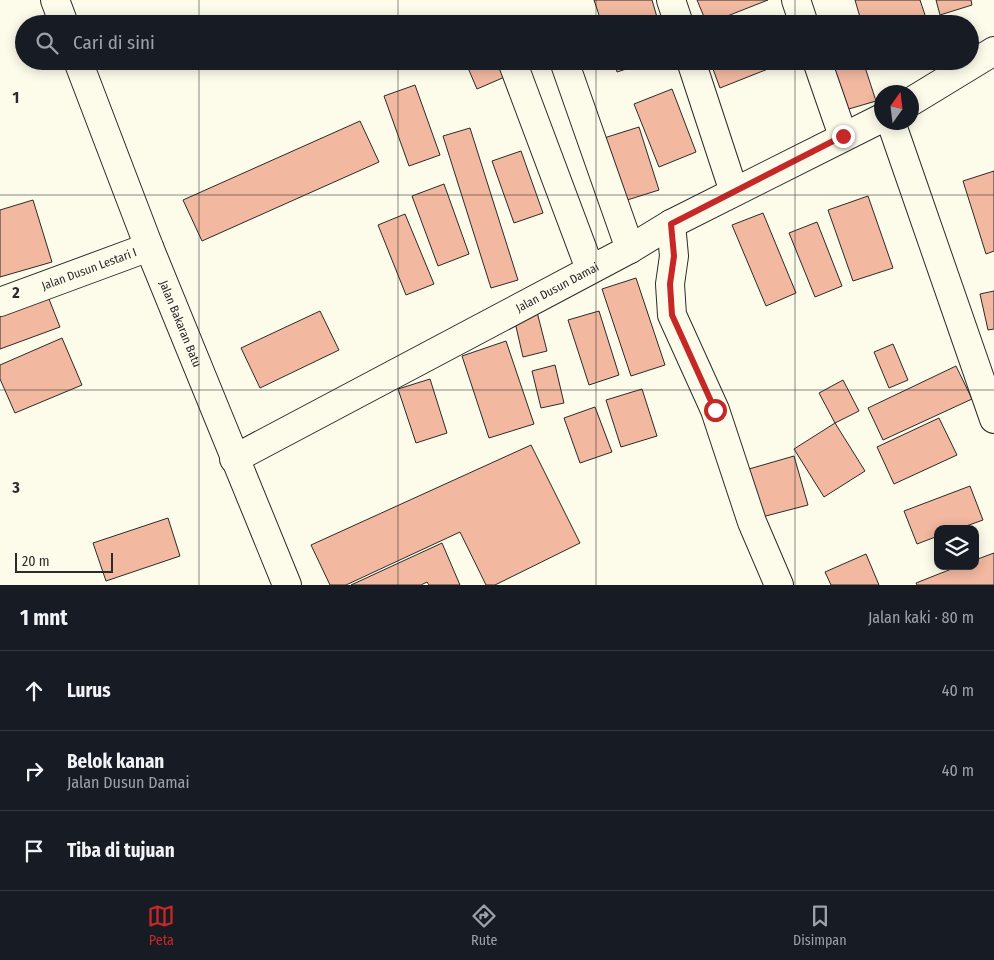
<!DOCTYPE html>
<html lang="id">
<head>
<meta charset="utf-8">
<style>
  :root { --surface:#171b24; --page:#20242c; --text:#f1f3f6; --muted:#9ea1a6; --line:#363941; --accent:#c62828 }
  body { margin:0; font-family:"Fira Sans Condensed",sans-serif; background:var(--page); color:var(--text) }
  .controls { position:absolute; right:15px; bottom:15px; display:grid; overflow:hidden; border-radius:10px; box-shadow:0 2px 12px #0003 }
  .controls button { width:45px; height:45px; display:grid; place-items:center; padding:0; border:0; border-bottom:1px solid var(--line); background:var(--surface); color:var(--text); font:25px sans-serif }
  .compass { position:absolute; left:874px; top:85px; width:45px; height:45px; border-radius:50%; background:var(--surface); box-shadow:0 2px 12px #0003; rotate:14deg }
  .scale { position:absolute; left:15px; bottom:12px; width:98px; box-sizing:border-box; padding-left:5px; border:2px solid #2b2b2b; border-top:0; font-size:14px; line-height:18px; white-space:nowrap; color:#2b2b2b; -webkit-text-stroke:4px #fdfbea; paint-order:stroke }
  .stop { position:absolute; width:15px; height:15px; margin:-11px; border:4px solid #c62828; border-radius:50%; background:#fff }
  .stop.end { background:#c62828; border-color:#fff; box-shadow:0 1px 5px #0008 }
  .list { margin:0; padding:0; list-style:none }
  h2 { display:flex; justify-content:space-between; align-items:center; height:65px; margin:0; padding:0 20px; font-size:21px }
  h2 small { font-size:16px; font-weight:400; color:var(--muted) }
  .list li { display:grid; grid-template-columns:32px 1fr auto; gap:15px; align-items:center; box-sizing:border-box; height:80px; padding:0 20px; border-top:1px solid var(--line) }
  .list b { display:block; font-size:19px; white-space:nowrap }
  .list p { margin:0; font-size:16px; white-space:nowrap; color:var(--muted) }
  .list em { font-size:16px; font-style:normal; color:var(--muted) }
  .icon { flex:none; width:28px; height:28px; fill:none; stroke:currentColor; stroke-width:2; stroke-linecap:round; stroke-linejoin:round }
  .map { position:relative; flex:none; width:994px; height:585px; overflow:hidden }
  .search { position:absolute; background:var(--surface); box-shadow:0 2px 12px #0003; left:15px; right:15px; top:15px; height:55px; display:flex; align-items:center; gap:12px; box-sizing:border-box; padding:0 18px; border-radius:28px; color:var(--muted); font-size:19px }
  .sheet { height:305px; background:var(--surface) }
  nav { display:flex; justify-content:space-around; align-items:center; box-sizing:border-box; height:70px; border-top:1px solid var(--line); background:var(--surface); font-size:14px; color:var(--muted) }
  nav a { display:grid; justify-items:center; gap:2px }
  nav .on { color:var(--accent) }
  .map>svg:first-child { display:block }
  .building { fill:#f2b8a0; stroke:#2b2b2b }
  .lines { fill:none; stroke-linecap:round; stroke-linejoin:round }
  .minor-casing { stroke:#2b2b2b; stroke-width:30 }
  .trunk-casing { stroke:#2b2b2b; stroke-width:30 }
  .minor { stroke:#fdfbea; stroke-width:28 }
  .trunk { stroke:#fdfbea; stroke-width:28 }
  .route { stroke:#c62828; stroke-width:6 }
  .grid { fill:none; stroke:#2b2b2b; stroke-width:1; stroke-opacity:0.55 }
  .labels { text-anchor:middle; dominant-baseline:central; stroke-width:4; stroke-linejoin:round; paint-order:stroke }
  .street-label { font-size:12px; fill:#2b2b2b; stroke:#fdfbea }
  .grid-label { font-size:16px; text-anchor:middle; font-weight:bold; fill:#2b2b2b; stroke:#fdfbea; stroke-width:4; stroke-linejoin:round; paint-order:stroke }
</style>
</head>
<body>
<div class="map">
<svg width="994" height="585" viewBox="0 0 994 585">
  <rect width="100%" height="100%" fill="#fdfbea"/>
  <path class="building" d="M594 0H652L659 24H602Z
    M697 0H768L707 24Z
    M855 0H920L927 21 918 24H862Z
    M936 0H971L972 5 940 15Z
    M465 61H500L507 76 477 89Z
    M614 61H651L617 72Z
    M710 61H788L720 88Z
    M827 61H863L876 101 842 111Z
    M415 85 440 155 409 166 384 96Z
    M672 89 696 152 659 167 634 104Z
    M360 121 379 162 202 241 183 200Z
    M639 127 659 190 624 201 604 138Z
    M470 128 518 280 491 288 443 136Z
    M521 151 543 213 514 223 492 161Z
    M994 171V251L986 254 963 181Z
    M444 184 469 254 438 266 412 196Z
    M868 196 893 268 853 281 828 210Z
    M33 200 52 262 0 277V210Z
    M763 213 796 293 766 306 732 225Z
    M405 214 434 284 406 295 378 225Z
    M817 222 842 286 815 297 789 233Z
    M636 278 665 365 631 376 602 289Z
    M994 291V329L988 330 980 294Z
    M47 294 60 327 0 349V312Z
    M320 311 339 350 260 388 241 348Z
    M599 311 619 375 589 385 568 320Z
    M537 312 547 351 523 357 514 318Z
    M62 338 82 385 15 413 0 379V365Z
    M506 341 534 424 489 438 462 356Z
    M893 344 908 380 889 388 874 352Z
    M555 365 564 403 541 408 532 371Z
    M956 366 972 399 883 440 868 408Z
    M430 379 447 433 416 443 398 389Z
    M843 380 859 411 835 423 819 393Z
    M642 389 657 436 621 447 606 400Z
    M595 407 612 452 580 463 564 418Z
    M939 418 957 455 894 484 877 447Z
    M835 423 865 471 824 497 794 449Z
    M531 445 580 543 495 585H486L460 532 346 585H330L311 545Z
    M794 456 808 505 762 517 749 469Z
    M970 486 983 520 958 529H938V536L917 544 904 511Z
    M168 518 180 556 106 581 93 543Z
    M442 543 460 585H429L427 582 421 585H351Z
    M994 553V585H917L916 583 959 566H975V560Z
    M866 554 879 585H831L825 572Z"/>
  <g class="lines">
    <defs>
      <g id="minor">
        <path d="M671 0 679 24"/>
        <path d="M796 0 804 24"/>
        <path d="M512 61 590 269"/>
        <path d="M564 61 630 249"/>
        <path d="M691 61 734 192"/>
        <path d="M817 61 843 136"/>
        <path d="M912 101 994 51"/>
        <path d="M891 122 994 419"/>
        <path d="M671 224 674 256 670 284 672 315 715 410 752 522 779 585"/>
        <path id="s1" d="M0 302 149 247"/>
        <path id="s2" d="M234 459 630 249 671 224 882 118"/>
      </g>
      <g id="trunk">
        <path d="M55 0 64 24"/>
        <path id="s3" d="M78 61 149 247 287 585"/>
      </g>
    </defs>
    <use href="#minor" class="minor-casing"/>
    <use href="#trunk" class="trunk-casing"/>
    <use href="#minor" class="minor"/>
    <use href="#trunk" class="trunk"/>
  </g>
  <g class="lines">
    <path class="route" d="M715 410 672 315 670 284 674 256 671 224 843 136"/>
  </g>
  <path class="grid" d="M199 0V24M398 0V24M596 0V24M795 0V24M199 61V585M398 61V585M596 61V585M795 61V585M0 195H994M0 390H994"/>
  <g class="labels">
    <g class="street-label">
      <text stroke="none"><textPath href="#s1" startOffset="95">Jalan Dusun Lestari I</textPath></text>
      <text stroke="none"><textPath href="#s2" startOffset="366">Jalan Dusun Damai</textPath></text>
      <text stroke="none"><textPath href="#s3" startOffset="282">Jalan Bakaran Batu</textPath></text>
    </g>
  </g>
  <g class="grid-label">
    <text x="16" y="103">1</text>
    <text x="16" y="298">2</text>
    <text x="16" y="493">3</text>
  </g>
</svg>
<div class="controls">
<button><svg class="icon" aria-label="layers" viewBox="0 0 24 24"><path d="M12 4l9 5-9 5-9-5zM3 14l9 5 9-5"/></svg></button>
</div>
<svg class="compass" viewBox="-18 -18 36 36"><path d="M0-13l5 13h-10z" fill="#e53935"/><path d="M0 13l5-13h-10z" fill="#9ea1a6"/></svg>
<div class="scale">20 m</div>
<div class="stop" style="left:715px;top:410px"></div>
<div class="stop end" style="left:843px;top:136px"></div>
<div class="search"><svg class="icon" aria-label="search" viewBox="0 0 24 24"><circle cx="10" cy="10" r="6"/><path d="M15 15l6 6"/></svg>Cari di sini</div>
</div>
<section class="sheet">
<h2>1 mnt<small>Jalan kaki · 80 m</small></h2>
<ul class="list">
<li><svg class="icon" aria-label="ahead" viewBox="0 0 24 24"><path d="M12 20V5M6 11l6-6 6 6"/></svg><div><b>Lurus</b></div><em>40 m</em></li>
<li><svg class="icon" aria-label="right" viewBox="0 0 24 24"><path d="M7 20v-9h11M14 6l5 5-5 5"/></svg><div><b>Belok kanan</b><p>Jalan Dusun Damai</p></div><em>40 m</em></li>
<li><svg class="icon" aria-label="arrive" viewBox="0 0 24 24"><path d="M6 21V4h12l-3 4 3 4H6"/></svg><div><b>Tiba di tujuan</b></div></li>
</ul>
</section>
<nav>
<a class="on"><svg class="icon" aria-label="map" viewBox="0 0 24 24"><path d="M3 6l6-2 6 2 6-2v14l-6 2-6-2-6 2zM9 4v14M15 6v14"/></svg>Peta</a>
<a><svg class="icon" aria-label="directions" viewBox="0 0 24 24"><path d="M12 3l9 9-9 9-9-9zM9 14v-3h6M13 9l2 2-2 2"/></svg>Rute</a>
<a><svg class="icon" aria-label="saved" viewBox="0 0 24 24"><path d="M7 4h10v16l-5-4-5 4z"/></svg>Disimpan</a>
</nav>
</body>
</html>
